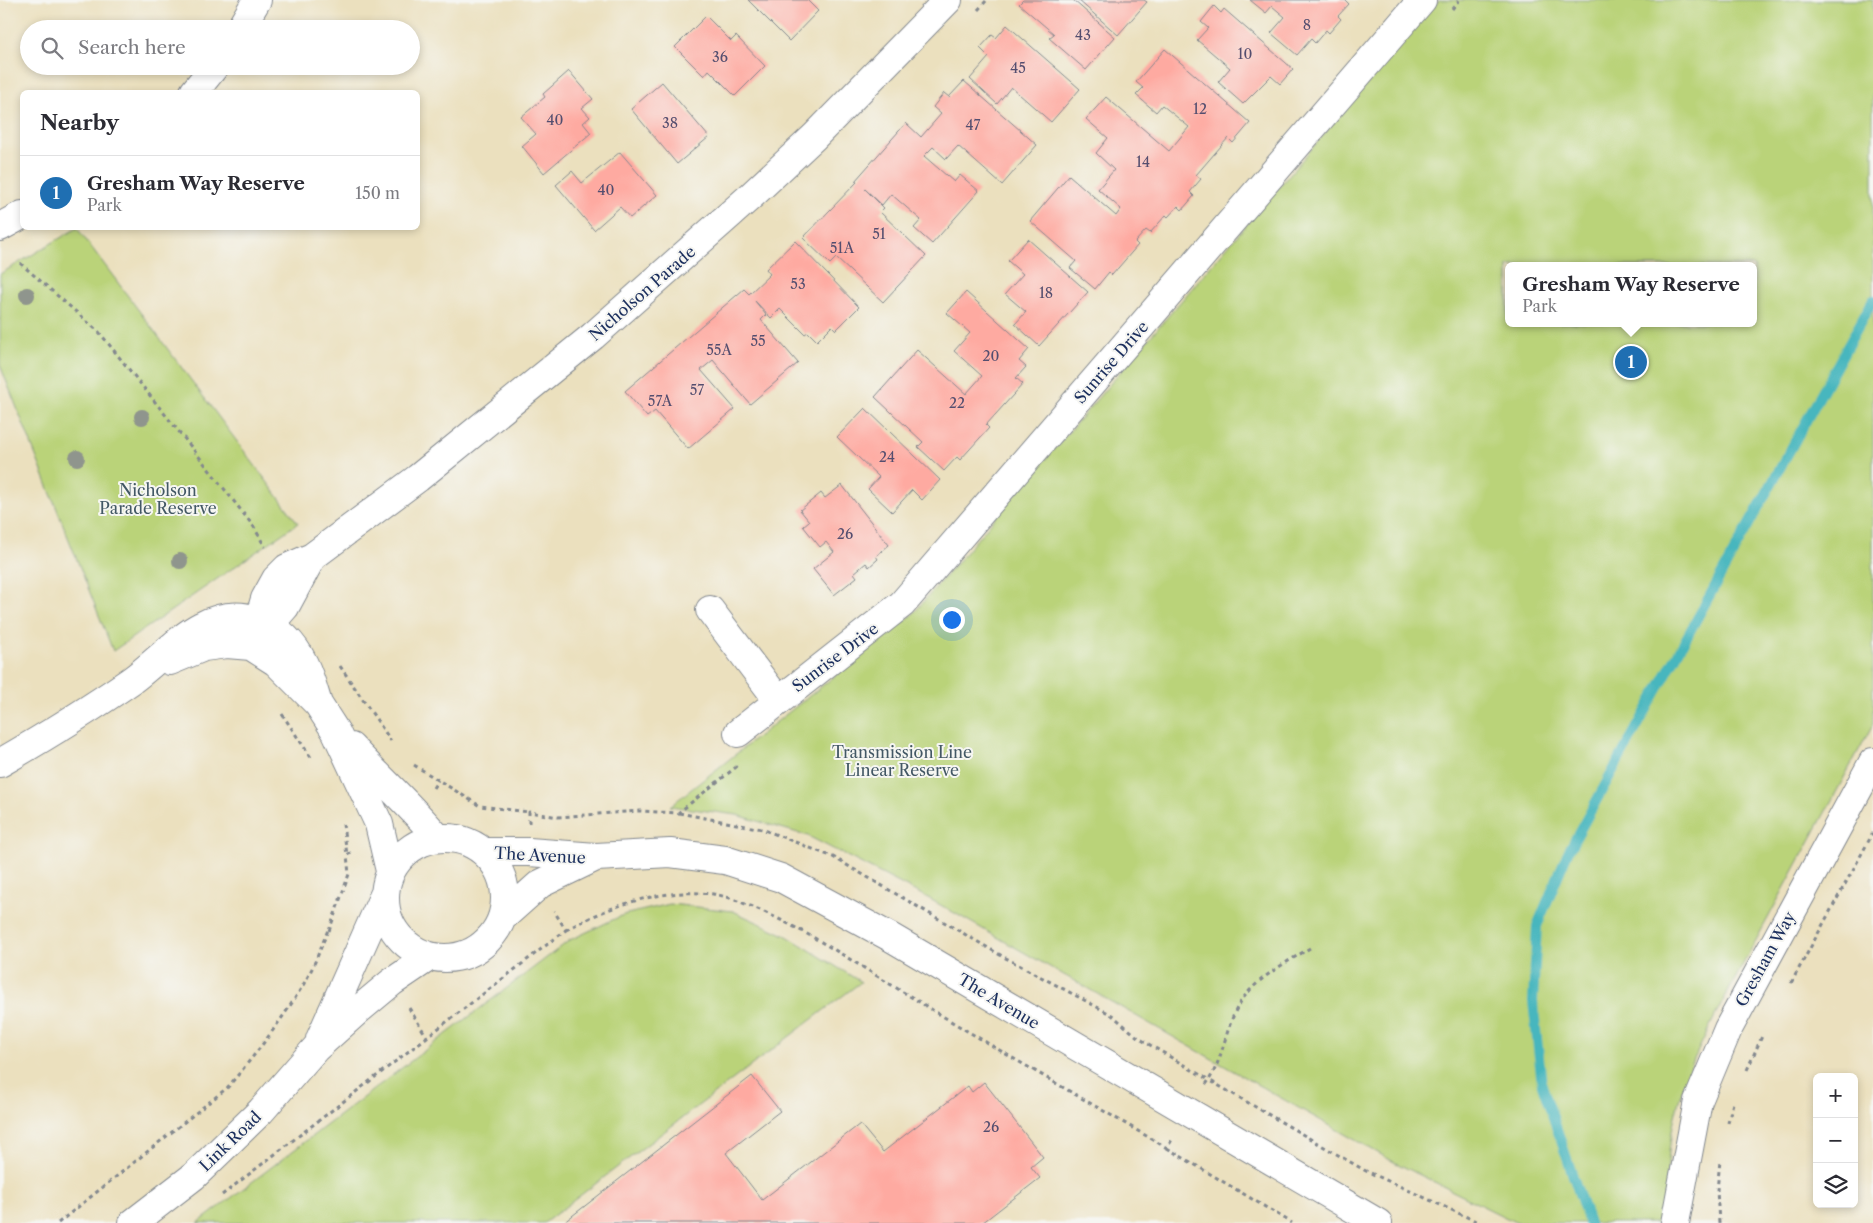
<!DOCTYPE html>
<html lang="en">
<head>
<meta charset="utf-8">
<style>
  :root { --surface:#fff; --page:#f7f7f7; --text:#2b2b33; --muted:#7c7c81; --line:#e1e1e2; --accent:#1f6fb2 }
  body { margin:0; font-family:"Libre Caslon Text",serif; background:var(--page); color:var(--text) }
  .controls { position:absolute; right:15px; bottom:15px; display:grid; overflow:hidden; border-radius:8px; box-shadow:0 2px 8px #0003 }
  .controls button { width:45px; height:45px; display:grid; place-items:center; padding:0; border:0; border-bottom:1px solid var(--line); background:var(--surface); color:var(--text); font:25px sans-serif }
  .you { position:absolute; left:951px; top:619px; width:18px; height:18px; margin:-12px; border:4px solid #fff; border-radius:50%; background:#1a73e8; box-shadow:0 0 0 8px #1a73e833 }
  .badge { display:grid; place-items:center; width:32px; height:32px; border-radius:50%; background:var(--accent); color:#fff; font-size:16px; font-weight:700 }
  .pin { position:absolute; translate:-50% -50%; border:2px solid #fff; box-shadow:0 1px 5px #0006 }
  .popup { position:absolute; left:1505px; top:262px; width:252px; height:65px; box-sizing:border-box; display:grid; place-content:center; border-radius:8px; background:var(--surface); filter:drop-shadow(0 1px 4px #0005); font-size:16px; white-space:nowrap; color:var(--muted) }
  .popup b { font-size:19px; color:var(--text) }
  .popup::after { content:''; position:absolute; left:50%; top:100%; margin-left:-10px; border:10px solid transparent; border-top-color:var(--surface) }
  .list { margin:0; padding:0; list-style:none }
  h2 { display:flex; justify-content:space-between; align-items:center; height:65px; margin:0; padding:0 20px; font-size:21px }
  h2 small { font-size:16px; font-weight:400; color:var(--muted) }
  .list li { display:grid; grid-template-columns:32px 1fr auto; gap:15px; align-items:center; box-sizing:border-box; height:75px; padding:0 20px; border-top:1px solid var(--line) }
  .list b { display:block; font-size:19px; white-space:nowrap }
  .list p { margin:0; font-size:16px; white-space:nowrap; color:var(--muted) }
  .list em { font-size:16px; font-style:normal; color:var(--muted) }
  .icon { flex:none; width:28px; height:28px; fill:none; stroke:currentColor; stroke-width:2; stroke-linecap:round; stroke-linejoin:round }
  .map { position:relative; flex:none; width:1873px; height:1223px; overflow:hidden }
  .search { position:absolute; background:var(--surface); box-shadow:0 2px 8px #0003; left:20px; top:20px; width:400px; height:55px; display:flex; align-items:center; gap:12px; box-sizing:border-box; padding:0 18px; border-radius:28px; color:var(--muted); font-size:19px }
  .panel { position:absolute; background:var(--surface); box-shadow:0 2px 8px #0003; left:20px; top:90px; width:400px; height:140px; border-radius:8px }
  .map>svg:first-child { display:block }
  .green { fill:#bad379; stroke:#6a816c; fill-rule:evenodd }
  .lines { fill:none; stroke-linecap:round; stroke-linejoin:round }
  .stream { stroke:#47b6be; stroke-width:10 }
  .building { fill:#feaaa1 }
  .minor-casing { stroke:#83888e; stroke-width:30 }
  .path { stroke:#83888e; stroke-width:3; stroke-dasharray:4 4; stroke-linecap:butt }
  .minor { stroke:#fff; stroke-width:28 }
  .tree { fill:#8f958d }
  .labels { text-anchor:middle; dominant-baseline:central; stroke-width:4; stroke-linejoin:round; paint-order:stroke }
  .number-label { font-size:14px; fill:#544e6f }
  .street-label { font-size:16px; fill:#1b2f5e; stroke:#f6f6f2 }
  .park-label { font-size:16px; fill:#435865; stroke:#f6f6f2 }
</style>
</head>
<body>
<div class="map">
<svg width="1873" height="1223" viewBox="0 0 1873 1223">
  <rect width="100%" height="100%" fill="#f6f6f2"/>
  <filter id="ink" filterUnits="userSpaceOnUse"><feTurbulence type="fractalNoise" baseFrequency=".02" numOctaves="2"/><feDisplacementMap in="SourceGraphic" scale="10" xChannelSelector="R" yChannelSelector="G"/><feConvolveMatrix kernelMatrix="1 2 1 2 8 2 1 2 1" color-interpolation-filters="sRGB"/></filter>
  <filter id="wash" filterUnits="userSpaceOnUse"><feTurbulence type="fractalNoise" baseFrequency=".0096" numOctaves="4" result="noise"/><feDisplacementMap in="SourceGraphic" scale="20" xChannelSelector="R" yChannelSelector="G"/><feGaussianBlur stdDeviation="1.12" result="paint"/><feColorMatrix in="noise" values="0 0 0 0 0 0 0 0 0 0 0 0 0 0 0 0 0 1.4 0 .05"/><feComposite in="paint" operator="in"/></filter>
  <g filter="url(#wash)">
    <rect width="100%" height="100%" fill="#ebe0be"/>
    <path class="green" d="M1439 0H1873V724L1715 1016C1701 1044 1686 1073 1678 1104 1667 1143 1666 1184 1666 1223H1517L1394 1162 928 898 808 836 737 815 670 806 912 615ZM1508 266H1754V323H1508Z
      M77 228 298 523 113 651 0 365V274Z
      M670 904 733 911 787 936 861 982 544 1223H198L570 940 623 915Z"/>
    <g class="lines">
      <path class="stream" d="M1589 1223 1542 1085 1533 1001 1537 926 1568 852 1873 300"/>
    </g>
    <g id="blocks">
      <path class="building" d="M748 0H807L818 11 789 41Z
        M1023 0H1073L1115 37 1086 70 1049 38 1054 34 1019 4Z
        M1078 0H1144L1147 2 1118 35Z
        M1250 0H1345L1349 4 1338 16 1341 19 1329 33 1326 30 1315 43 1311 39 1297 55 1271 33 1285 17 1272 6 1266 13Z
        M1214 6 1221 13 1224 9 1293 69 1280 84 1271 76 1243 104 1218 82 1230 68 1197 40 1208 28 1201 22Z
        M706 16 731 41 736 36 765 66 735 96 709 70 704 76 675 47Z
        M1007 25 1080 89 1051 122 1011 87 997 104 970 79 989 57 980 48 992 35 996 38Z
        M1165 49 1250 123 1233 143 1228 138 1196 175 1201 179 1190 192 1194 196 1182 210 1178 206 1168 217 1166 215 1150 233 1146 230 1135 242 1138 245 1112 275 1109 272 1095 289 1070 268 1076 261 1030 221 1069 175 1116 216 1121 209 1098 189 1114 170 1096 153 1108 138 1086 119 1106 97 1169 151 1189 127 1162 105 1156 112 1136 95 1143 88 1136 82Z
        M569 71 593 99 582 108 590 117 583 123 591 133 544 173 522 146 536 134 521 117 545 97 543 94Z
        M964 81 1037 145 1002 185 958 146 946 159 933 147 924 156 954 182 960 175 979 191 932 244 914 228 921 220 891 194 882 205 865 189 884 208 880 212 926 256 883 302 836 258 830 264 803 238 857 182 855 181 906 123 921 137 941 114 933 107 944 93 949 97Z
        M662 82 709 137 677 164 631 109Z
        M620 152 657 195 630 218 620 207 594 230 556 185 572 171 582 183Z
        M1028 239 1088 292 1039 346 1015 324 1026 312 1005 294 1023 274 1008 261Z
        M795 241 859 307 836 330 832 326 817 341 808 332 805 334 780 309 771 318 755 301 766 315 761 320 798 363 750 404 713 360 701 370 735 409 688 449 655 411 647 417 625 391 744 289 749 294 770 274 766 269Z
        M966 292 1029 349 1019 361 1026 367 1016 378 1023 384 986 425 989 428 960 460 957 457 944 471 918 447 923 442 875 397 917 350 966 394 982 376 954 351 970 333 947 313Z
        M865 408 940 480 922 500 912 490 892 512 868 489 879 477 837 437Z
        M842 485 889 545 876 556 878 559 869 567 866 563 854 573 857 577 834 595 813 569 834 552 826 542 820 547 803 526 809 521 800 510 821 493 825 498Z
        M752 1076 780 1111 726 1153 762 1200 860 1124 883 1152 968 1086 972 1092 984 1082 1043 1157 1031 1167 1040 1178 982 1223H563Z"/>
    </g>
  </g>
  <g filter="url(#ink)">
    <use href="#blocks" fill-opacity="0" stroke="#83888e" stroke-width="1"/>
    <g class="lines">
      <defs>
        <path id="minor" d="M240 29 257 0
          M194 92 215 66
          M0 227 22 215
          M710 610 778 700
          M258 638 285 607 312 557
          M251 646 265 599 276 579 287 568 312 557 418 478 593 336 752 195 814 137 948 0
          M170 661 204 647 227 644 251 646 276 662 318 704 336 732 379 824 390 871
          M738 733 902 604 1422 0
          M351 747C380 778 411 806 438 838
          M0 763C45 737 89 710 132 680 153 665 179 637 201 626 242 604 284 623 304 664 310 676 314 691 318 704
          M385 898a60 60 0 1 1 120 0a60 60 0 1 1-120 0Z
          M485 852H529L596 857 670 853 725 860 781 878 892 938 1378 1223
          M503 917 540 884 594 858
          M320 1039 384 895
          M133 1223 194 1176 261 1111 316 1048 356 1012 392 982 429 957
          M1675 1223 1698 1101 1728 1029 1873 762"/>
      </defs>
      <use href="#minor" class="minor-casing"/>
      <path class="path" d="M1452 9 1459 0
        M978 10 987 0
        M20 263 99 332 200 458 254 527 265 547
        M340 666 391 741
        M282 714 312 759
        M414 765 480 806 529 812
        M433 788 438 780
        M679 813 762 829 833 857 1002 956 1112 1015 1140 1039 1209 1080 1205 1086
        M529 823V812L558 817 639 811 678 813 740 764
        M343 824 347 855 354 851
        M566 930C611 905 661 888 713 894 727 896 740 902 753 907 809 931 861 967 913 998 997 1050 1082 1098 1167 1148L1173 1138
        M329 931 349 874 347 855
        M1310 948C1284 964 1252 980 1237 1008 1225 1031 1223 1058 1209 1080L1364 1170 1480 1223
        M1791 983 1873 833
        M409 1008 427 1037
        M1747 1070 1763 1034
        M1728 1123 1733 1103
        M1167 1148 1292 1223
        M222 1195 566 930 554 911
        M58 1223 227 1088C256 1054 284 1018 306 980 315 964 321 947 328 930
        M1719 1223 1717 1190 1720 1161"/>
      <use href="#minor" class="minor"/>
    </g>
    <g class="tree">
      <circle cx="27" cy="295" r="8"/>
      <circle cx="142" cy="417" r="8"/>
      <circle cx="77" cy="458" r="8"/>
      <circle cx="180" cy="561" r="8"/>
    </g>
  </g>
  <g class="labels">
    <g class="number-label">
      <text x="1307" y="25">8</text>
      <text x="1083" y="35">43</text>
      <text x="1245" y="54">10</text>
      <text x="720" y="57">36</text>
      <text x="1018" y="68">45</text>
      <text x="1200" y="109">12</text>
      <text x="555" y="120">40</text>
      <text x="670" y="123">38</text>
      <text x="973" y="125">47</text>
      <text x="1143" y="162">14</text>
      <text x="606" y="190">40</text>
      <text x="879" y="234">51</text>
      <text x="842" y="248">51A</text>
      <text x="798" y="284">53</text>
      <text x="1046" y="293">18</text>
      <text x="758" y="341">55</text>
      <text x="719" y="350">55A</text>
      <text x="991" y="356">20</text>
      <text x="697" y="390">57</text>
      <text x="660" y="401">57A</text>
      <text x="957" y="403">22</text>
      <text x="887" y="457">24</text>
      <text x="845" y="534">26</text>
      <text x="991" y="1127">26</text>
    </g>
    <g class="street-label">
      <text transform="translate(642 293) rotate(-41)">Nicholson Parade</text>
      <text transform="translate(1111 362) rotate(-49)">Sunrise Drive</text>
      <text transform="translate(835 657) rotate(-37)">Sunrise Drive</text>
      <text transform="translate(540 855) rotate(3)">The Avenue</text>
      <text transform="translate(1765 959) rotate(-61)">Gresham Way</text>
      <text transform="translate(999 1001) rotate(31)">The Avenue</text>
      <text transform="translate(230 1141) rotate(-44)">Link Road</text>
    </g>
    <g class="park-label">
      <text x="158" y="490">Nicholson<tspan x="158" dy="18">Parade Reserve</tspan></text>
      <text x="902" y="752">Transmission Line<tspan x="902" dy="18">Linear Reserve</tspan></text>
    </g>
  </g>
</svg>
<div class="controls">
<button>+</button>
<button>−</button>
<button><svg class="icon" aria-label="layers" viewBox="0 0 24 24"><path d="M12 4l9 5-9 5-9-5zM3 14l9 5 9-5"/></svg></button>
</div>
<div class="you"></div>
<div class="pin badge" style="left:1631px;top:362px">1</div>
<div class="popup"><b>Gresham Way Reserve</b>Park</div>
<div class="search"><svg class="icon" aria-label="search" viewBox="0 0 24 24"><circle cx="10" cy="10" r="6"/><path d="M15 15l6 6"/></svg>Search here</div>
<section class="panel">
<h2>Nearby<small></small></h2>
<ul class="list">
<li><span class="badge">1</span><div><b>Gresham Way Reserve</b><p>Park</p></div><em>150 m</em></li>
</ul>
</section>
</div>
</body>
</html>
